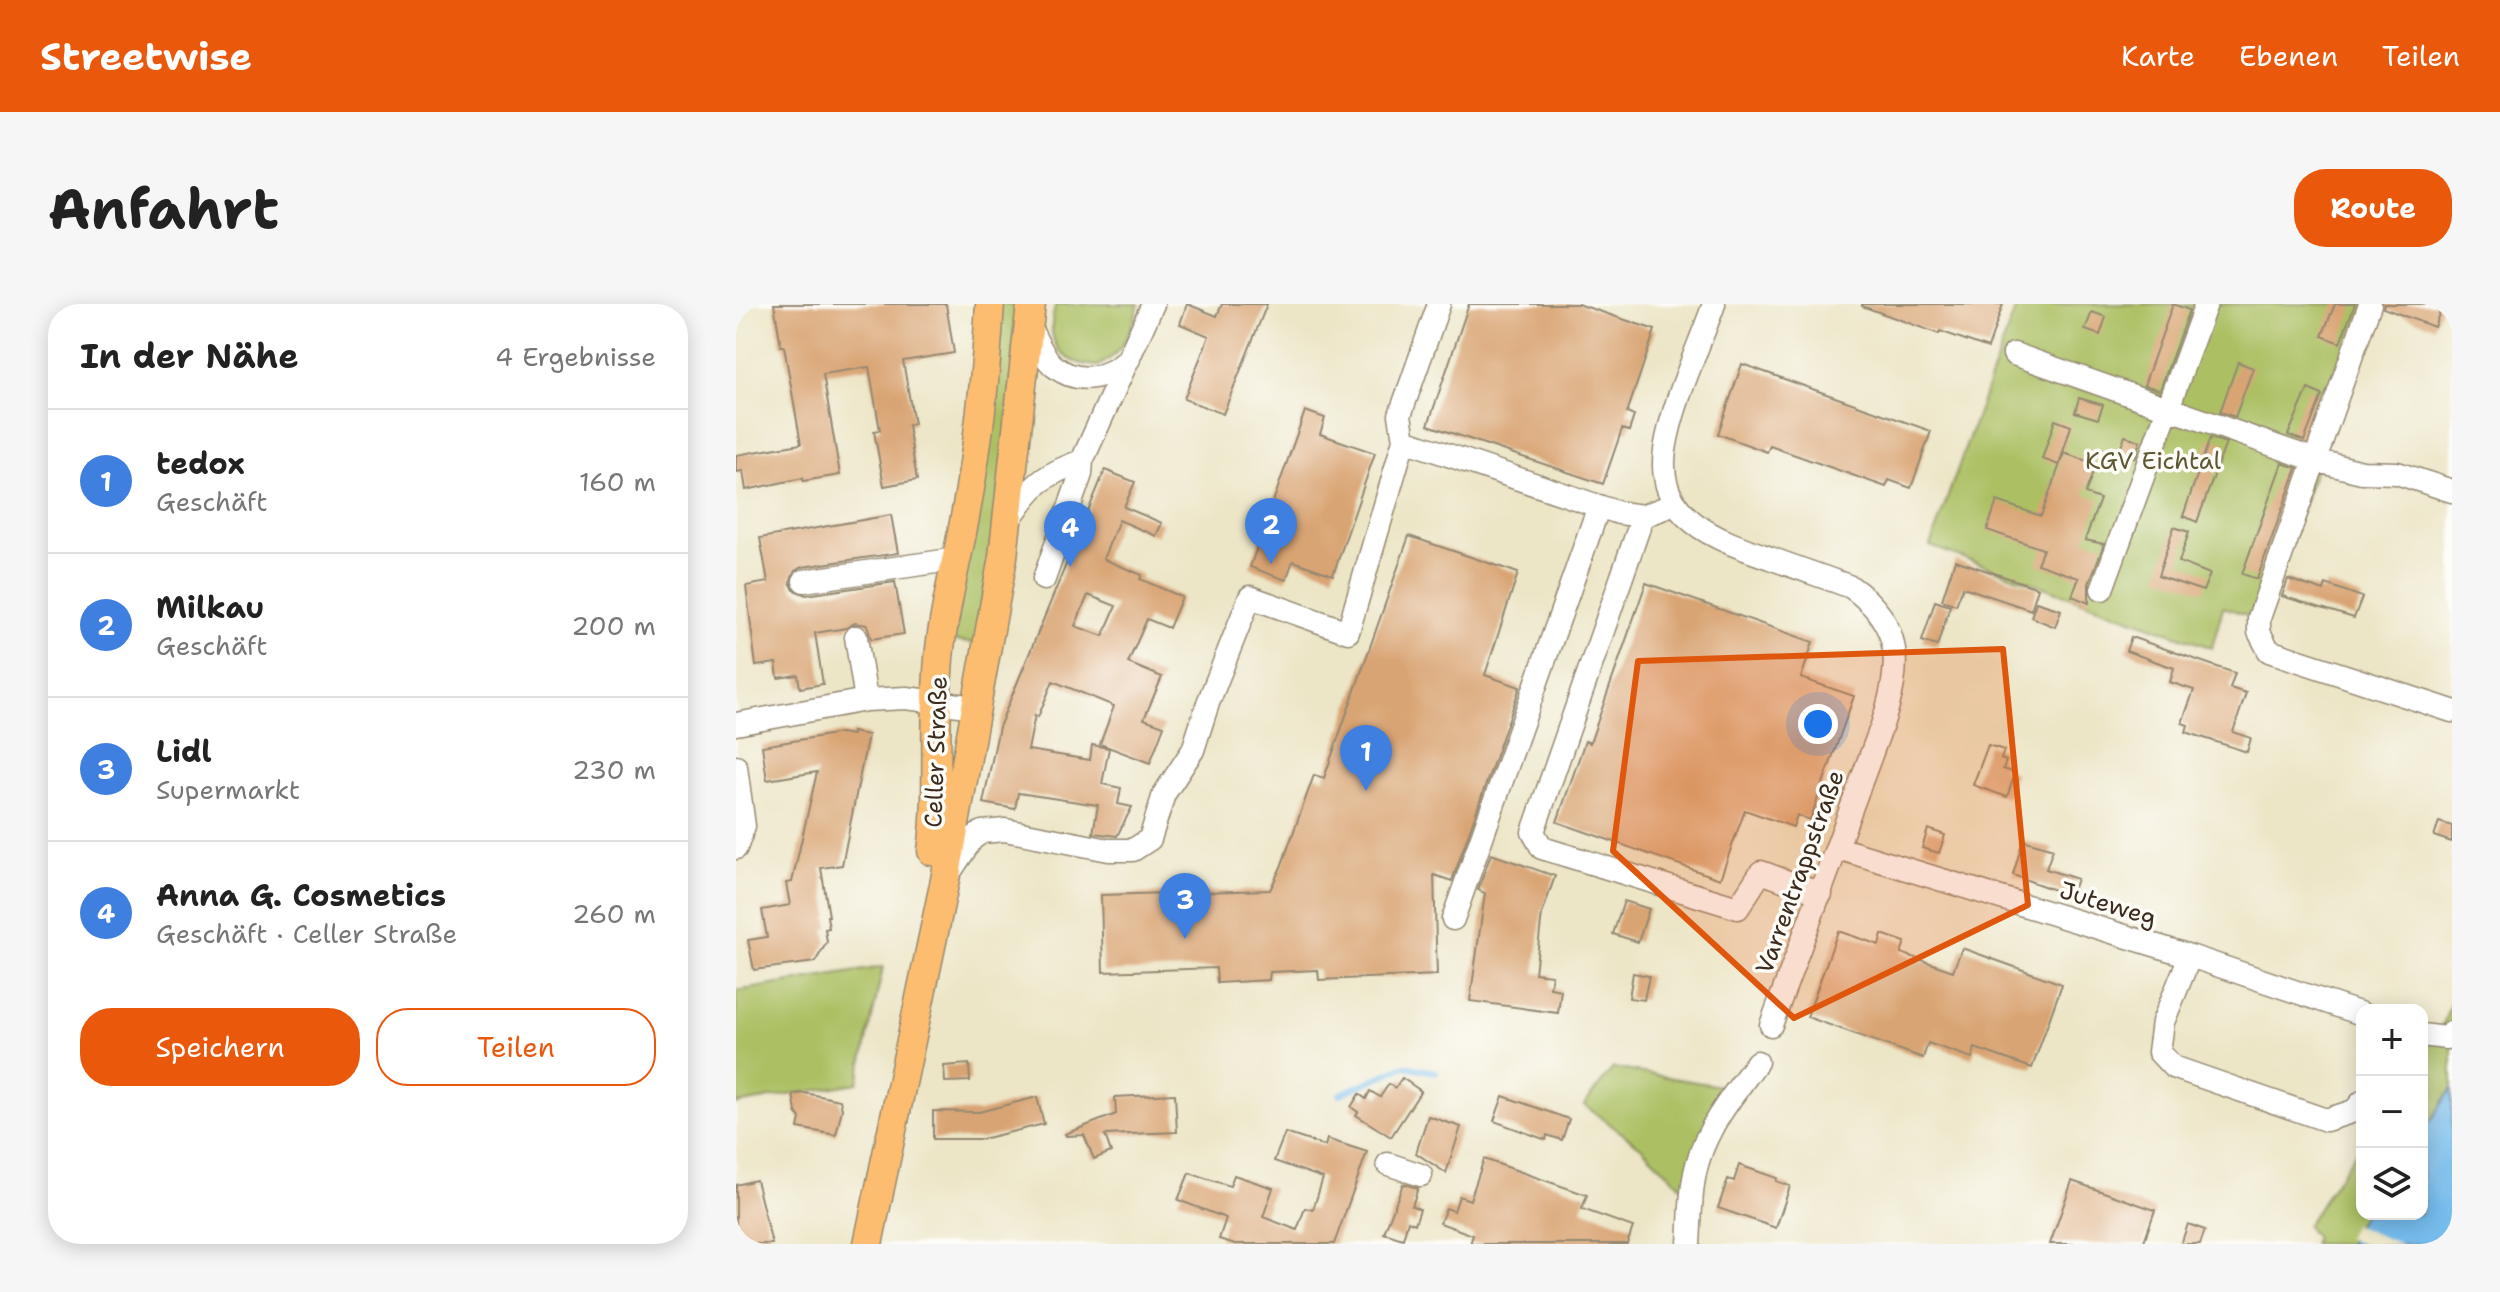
<!DOCTYPE html>
<html lang="de">
<head>
<meta charset="utf-8">
<style>
  :root { --surface:#fff; --page:#f6f6f6; --text:#222; --muted:#767676; --line:#e0e0e0; --accent:#ea580c }
  body { margin:0; font-family:"Shantell Sans",sans-serif; background:var(--page); color:var(--text) }
  .controls { position:absolute; right:24px; bottom:24px; display:grid; overflow:hidden; border-radius:16px; box-shadow:0 4px 20px #0003 }
  .controls button { width:72px; height:72px; display:grid; place-items:center; padding:0; border:0; border-bottom:2px solid var(--line); background:var(--surface); color:var(--text); font:40px sans-serif }
  .you { position:absolute; left:1082px; top:420px; width:28px; height:28px; margin:-20px; border:6px solid #fff; border-radius:50%; background:#1a73e8; box-shadow:0 0 0 12px #1a73e833 }
  .badge { display:grid; place-items:center; width:52px; height:52px; border-radius:50%; background:var(--accent); color:#fff; font-size:26px; font-weight:700 }
  .pin { position:absolute; translate:-50% -66px; filter:drop-shadow(0 2px 4px #0008) }
  .pin::after { content:''; position:absolute; top:42px; width:28px; height:24px; background:inherit; clip-path:polygon(0 0,100% 0,50% 100%) }
  .list { margin:0; padding:0; list-style:none }
  h2 { display:flex; justify-content:space-between; align-items:center; height:104px; margin:0; padding:0 32px; font-size:34px }
  h2 small { font-size:26px; font-weight:400; color:var(--muted) }
  .list li { display:grid; grid-template-columns:52px 1fr auto; gap:24px; align-items:center; box-sizing:border-box; height:144px; padding:0 32px; border-top:2px solid var(--line) }
  .list b { display:block; font-size:30px; white-space:nowrap }
  .list p { margin:0; font-size:26px; white-space:nowrap; color:var(--muted) }
  .list em { font-size:26px; font-style:normal; color:var(--muted) }
  .actions { display:flex; gap:16px; padding:24px 32px }
  .actions a { flex:1; padding:18px 0; border:2px solid var(--accent); border-radius:32px; text-align:center; font-size:28px; color:var(--accent) }
  .actions .main { background:var(--accent); color:#fff }
  .icon { flex:none; width:44px; height:44px; fill:none; stroke:currentColor; stroke-width:2; stroke-linecap:round; stroke-linejoin:round }
  .map { position:relative; flex:none; width:1716px; height:940px; overflow:hidden; border-radius:32px }
  header { display:flex; align-items:center; gap:48px; box-sizing:border-box; height:112px; padding:0 40px; background:var(--accent); color:#fff }
  header strong { font-size:38px }
  nav { display:flex; gap:44px; margin-inline-start:auto; font-size:28px }
  .intro { display:flex; align-items:center; justify-content:space-between; box-sizing:border-box; height:192px; padding:0 48px }
  h1 { margin:0; font-size:56px }
  .button { padding:20px 36px; border-radius:32px; background:var(--accent); color:#fff; font-size:28px; font-weight:700 }
  main { display:flex; gap:48px; padding:0 48px }
  aside { flex:1; background:var(--surface); border-radius:32px; box-shadow:0 4px 20px #0003 }
  .map>svg:first-child { display:block }
  .green { fill:#acc064; stroke:#747541; stroke-width:2 }
  .water { fill:#75bbec; stroke:#587285; stroke-width:2 }
  .pier { fill:#ece5c6 }
  .lines { fill:none; stroke-linecap:round; stroke-linejoin:round }
  .stream { stroke:#75bbec; stroke-width:6 }
  .building { fill:#d9a473; fill-rule:evenodd }
  .minor-casing { stroke:#948872; stroke-width:25 }
  .major-casing { stroke:#948872; stroke-width:31 }
  .minor { stroke:#fff; stroke-width:22 }
  .major { stroke:#fcbd6f; stroke-width:28 }
  .marked { fill:#df570d; fill-opacity:0.2; stroke:#df570d; stroke-width:6; stroke-linejoin:round }
  .labels { text-anchor:middle; dominant-baseline:central; stroke-width:7; stroke-linejoin:round; paint-order:stroke }
  .park-label { font-size:24px; fill:#5d5733; stroke:#fdfcf7 }
  .street-label { font-size:24px; fill:#3b2a1e; stroke:#fdfcf7 }
</style>
</head>
<body>
<header>
<strong>Streetwise</strong>
<nav><a>Karte</a><a>Ebenen</a><a>Teilen</a></nav>
</header>
<div class="intro"><h1>Anfahrt</h1><a class="button">Route</a></div>
<main>
<aside>
<h2>In der Nähe<small>4 Ergebnisse</small></h2>
<ul class="list">
<li><span class="badge" style="background:#3f7fe0">1</span><div><b>tedox</b><p>Geschäft</p></div><em>160 m</em></li>
<li><span class="badge" style="background:#3f7fe0">2</span><div><b>Milkau</b><p>Geschäft</p></div><em>200 m</em></li>
<li><span class="badge" style="background:#3f7fe0">3</span><div><b>Lidl</b><p>Supermarkt</p></div><em>230 m</em></li>
<li><span class="badge" style="background:#3f7fe0">4</span><div><b>Anna G. Cosmetics</b><p>Geschäft · Celler Straße</p></div><em>260 m</em></li>
</ul>
<div class="actions"><a class="main">Speichern</a><a>Teilen</a></div>
</aside>
<div class="map">
<svg width="1716" height="940" viewBox="0 0 1716 940">
  <rect width="100%" height="100%" fill="#fdfcf7"/>
  <filter id="ink" filterUnits="userSpaceOnUse"><feTurbulence type="fractalNoise" baseFrequency=".0125" numOctaves="2"/><feDisplacementMap in="SourceGraphic" scale="16" xChannelSelector="R" yChannelSelector="G"/><feConvolveMatrix kernelMatrix="1 2 1 2 8 2 1 2 1" color-interpolation-filters="sRGB"/></filter>
  <filter id="wash" filterUnits="userSpaceOnUse"><feTurbulence type="fractalNoise" baseFrequency=".006" numOctaves="4" result="noise"/><feDisplacementMap in="SourceGraphic" scale="32" xChannelSelector="R" yChannelSelector="G"/><feGaussianBlur stdDeviation="1.8" result="paint"/><feColorMatrix in="noise" values="0 0 0 0 0 0 0 0 0 0 0 0 0 0 0 0 0 1.4 0 .05"/><feComposite in="paint" operator="in"/></filter>
  <g filter="url(#wash)">
    <rect width="100%" height="100%" fill="#ece5c6"/>
    <path class="green" d="M263 0H279C278 114 257 228 241 340L217 337Z
      M320 0H403C395 26 388 49 362 62 323 60 308 38 320 0Z
      M1281 0H1638L1526 316 1487 303 1476 344 1194 242Z
      M147 663 122 779 0 800V687Z
      M1716 695V784L1695 817 1690 816 1686 822V751L1708 718Z
      M877 764 990 783 950 887 905 843 848 801Z
      M1626 839 1627 910 1612 940H1577L1579 934 1570 922Z"/>
    <path class="water" d="M1716 784V940H1612L1627 910H1686V822L1690 816 1695 817Z"/>
    <path class="pier" d="M1617 921 1665 940H1625L1610 934Z"/>
    <g class="lines">
      <path class="stream" d="M604 790 669 762 700 768"/>
    </g>
    <g id="blocks">
      <path class="building" d="M38 0H210L218 49 167 57 178 120 172 121 181 176 148 182 138 127 144 126 133 63 87 70 104 171 67 177V174L10 186 7 167 0 168V151L65 140 48 42H45Z
        M451 0 481 12 486 0H531L487 110 448 95 473 32 444 20Z
        M733 0H842L919 26 891 109 898 112 893 127 886 125 867 180 692 121Z
        M1126 0H1267L1252 44 1204 27 1203 30 1126 2Z
        M1437 0 1453 6 1424 86 1408 81Z
        M1599 0H1619L1604 39 1586 32Z
        M1648 0H1707L1698 23 1647 4Z
        M1356 8 1370 13 1364 31 1349 26Z
        M1502 58 1517 64 1499 113 1484 108Z
        M1006 60 1195 127 1175 184 1153 176 1150 183 1034 142 1031 148 982 130Z
        M1572 85 1586 91 1568 137 1552 131Z
        M1343 94 1367 101 1362 115 1339 108Z
        M569 107 589 114 584 130 639 149 597 271 557 257 550 276 514 263Z
        M1319 116 1335 122 1323 161 1306 155Z
        M1389 132 1404 137 1399 154 1383 148Z
        M1474 134 1490 139 1461 218 1447 212Z
        M1328 149 1360 160 1349 190 1364 195 1349 236 1368 240 1353 280V299L1336 292 1343 274 1301 260 1307 245 1251 226 1261 197 1305 212Z
        M1546 159 1561 164 1521 275 1506 270Z
        M369 166 399 178 388 203 426 219 420 232 383 216 367 255 406 271 404 275 446 293 433 324 411 315 392 359 426 373 408 415 428 422 414 459 364 440 378 402 317 377 302 413 299 411 292 446 354 456 356 441 373 444 366 480 385 484 382 500 396 503 381 532 357 529 362 501 282 489 279 505 247 499 263 423ZM352 291 380 302 367 332 339 322Z
        M155 211 162 249 66 263 59 267 54 278 58 286 70 291 159 278 168 330 135 335 131 321 119 319 110 324 79 329 87 380 64 384 62 371 42 374 40 359 20 362 10 282 32 278 24 234Z
        M1438 223 1453 228 1443 258 1474 270 1467 287 1422 272Z
        M673 232 782 269 749 371 784 383 716 577 698 571 701 671 583 676 582 666 534 668 533 676 481 679 480 664 367 668 365 591 534 586 545 563 578 471 588 474Z
        M1219 256 1302 284 1295 306 1227 283 1220 301 1206 296Z
        M1552 275 1588 287 1590 280 1626 293 1618 314 1546 292Z
        M910 279 1077 338 1065 374 1118 392 1074 516 1061 511 1057 523 1009 506 984 575 821 518 849 437 854 439Z
        M1199 297 1214 302 1201 342 1186 337Z
        M1300 298 1325 306 1319 323 1295 313Z
        M1395 333 1499 369 1494 384 1510 389 1497 428 1515 434 1511 448 1450 428 1452 421 1446 419 1458 386 1434 378 1438 364 1390 347Z
        M116 428 132 431 106 561 85 564 93 612H91L93 624 89 625 91 638 79 658 18 666 12 636 31 633 26 606 54 601 50 579 56 578 81 468 31 476 26 442 105 429 116 431Z
        M1252 441 1268 446 1265 455 1270 457 1267 465 1279 469 1271 493 1237 481Z
        M1703 518 1716 522V538L1698 532Z
        M1192 525 1209 531 1203 549 1186 544Z
        M1287 536 1317 545 1310 565 1341 575 1335 592 1277 571Z
        M755 550 819 572 806 610 799 669 816 671 814 684 825 686 822 709 734 697 749 589 742 586Z
        M888 597 913 605 902 638 877 630Z
        M1102 627 1143 641 1146 630 1169 638 1165 649 1217 667 1226 644 1326 680 1296 764 1239 744 1236 754 1192 739 1187 754 1071 713Z
        M897 669 913 672 908 696 893 694Z
        M233 760 234 777 209 778 208 762Z
        M666 774 685 787 655 833 620 811 622 808 615 803 623 790 630 795 634 787 644 793 653 780 659 784Z
        M69 789 104 796 106 805 100 831 62 824 64 814 60 808 57 790Z
        M439 790 441 828 369 831 375 848 358 855 348 831 330 832 329 830 380 810 379 793Z
        M767 792 833 815 826 836 811 831 810 836 758 817Z
        M301 793 308 820 246 835H197V807L243 808Z
        M692 812 725 823 710 869 680 849Z
        M549 829 589 842 591 835 631 848 598 940H499L483 935 490 914 442 896 453 869 494 882 498 871 537 884 527 913 561 926 569 904 577 906 587 874 538 857Z
        M748 855 851 891 846 905 897 923 891 940H734L737 931 704 919 710 904 718 907 723 892 734 896Z
        M1003 861 1041 874 1040 877 1054 882 1040 924 982 904 992 875 998 877Z
        M20 876 36 940H0V881Z
        M1336 877 1419 906 1407 940H1314Z
        M667 880 682 884 676 902 684 905 679 920 672 917 667 935 648 929Z
        M1452 920 1469 926 1464 940H1445Z"/>
    </g>
  </g>
  <g filter="url(#ink)">
    <use href="#blocks" fill-opacity="0" stroke="#948872" stroke-width="2"/>
    <g class="lines">
      <defs>
        <path id="minor" d="M978 0C962 45 936 100 929 146 919 215 982 236 1034 254 1061 264 1088 273 1115 283 1169 321 1165 364 1146 421L1035 721
          M1634 0 1523 314V328L1533 347 1716 407
          M294 24C301 37 307 53 318 62 343 82 372 74 393 55
          M1278 50 1582 157 1626 168 1661 169 1716 187
          M668 136 883 209 907 212 939 200
          M907 212 797 528 806 544 1002 604 1025 568 1085 590
          M272 218C295 182 306 171 346 157
          M308 275 345 170 346 157 417 0
          M68 277 221 255
          M1366 285 1470 0
          M120 333 130 396
          M0 420 130 396 170 394 239 403
          M0 463 8 522 0 544
          M1102 544 1454 652 1626 710
          M214 568 236 535 246 528 269 526 373 546H397L414 535 428 490 457 446 472 399 514 293 612 328 668 136 664 111 703 0
          M717 615 863 202
          M1454 652 1427 718 1423 748 1437 763 1590 816 1618 807 1626 798
          M1686 731 1710 734 1716 728
          M652 860 685 871
          M953 940C955 911 954 881 963 854 974 818 1000 788 1021 758"/>
        <path id="major" d="M196 547C205 480 196 412 204 345 209 301 221 257 229 213 242 143 250 71 254 0
          M132 940 209 576 267 253 295 0"/>
      </defs>
      <use href="#minor" class="minor-casing"/>
      <use href="#major" class="major-casing"/>
      <use href="#minor" class="minor"/>
      <use href="#major" class="major"/>
    </g>
  </g>
  <path class="marked" d="M1267 345 1292 601 1058 714 877 547 902 357Z"/>
  <g class="labels">
    <g class="park-label">
      <text x="1417" y="157">KGV Eichtal</text>
    </g>
    <g class="street-label">
      <text transform="translate(200 448) rotate(-88)">Celler Straße</text>
      <text transform="translate(1064 568) rotate(-70)">Varrentrappstraße</text>
      <text transform="translate(1372 600) rotate(17)">Juteweg</text>
    </g>
  </g>
</svg>
<div class="controls">
<button>+</button>
<button>−</button>
<button><svg class="icon" aria-label="layers" viewBox="0 0 24 24"><path d="M12 4l9 5-9 5-9-5zM3 14l9 5 9-5"/></svg></button>
</div>
<div class="you"></div>
<div class="pin badge" style="left:630px;top:487px;background:#3f7fe0">1</div>
<div class="pin badge" style="left:535px;top:260px;background:#3f7fe0">2</div>
<div class="pin badge" style="left:449px;top:635px;background:#3f7fe0">3</div>
<div class="pin badge" style="left:334px;top:263px;background:#3f7fe0">4</div>
</div>
</main>
</body>
</html>
